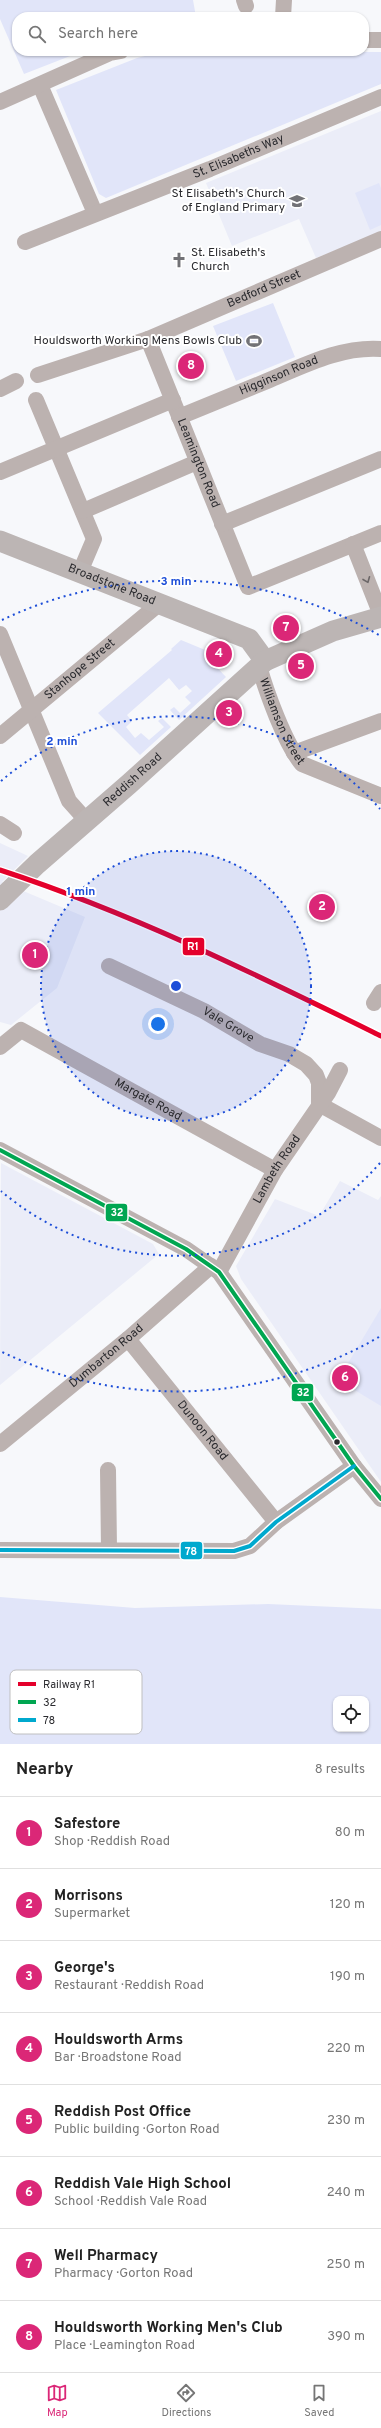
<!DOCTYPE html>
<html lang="en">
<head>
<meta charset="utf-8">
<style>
  :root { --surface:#fff; --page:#f2f2f2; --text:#222; --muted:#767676; --line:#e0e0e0; --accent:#db2777 }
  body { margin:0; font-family:Overpass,sans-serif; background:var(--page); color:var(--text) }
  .controls { position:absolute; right:12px; bottom:12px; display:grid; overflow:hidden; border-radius:8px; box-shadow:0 1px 3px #0004 }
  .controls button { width:36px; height:36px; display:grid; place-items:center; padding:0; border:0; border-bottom:1px solid var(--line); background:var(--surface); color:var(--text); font:20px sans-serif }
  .you { position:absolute; left:158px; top:1024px; width:14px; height:14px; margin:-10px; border:3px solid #fff; border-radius:50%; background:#1a73e8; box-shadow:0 0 0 6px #1a73e833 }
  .badge { display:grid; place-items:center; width:26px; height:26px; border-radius:50%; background:var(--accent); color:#fff; font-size:13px; font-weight:700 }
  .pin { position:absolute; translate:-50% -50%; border:2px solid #fff; box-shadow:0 1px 4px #0006 }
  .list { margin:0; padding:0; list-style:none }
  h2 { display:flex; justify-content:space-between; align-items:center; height:52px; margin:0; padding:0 16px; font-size:17px }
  h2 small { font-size:13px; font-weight:400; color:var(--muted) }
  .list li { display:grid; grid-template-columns:26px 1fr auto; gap:12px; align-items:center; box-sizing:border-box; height:72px; padding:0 16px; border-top:1px solid var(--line) }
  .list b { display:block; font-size:15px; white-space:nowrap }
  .list p { margin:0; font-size:13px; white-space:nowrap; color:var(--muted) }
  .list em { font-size:13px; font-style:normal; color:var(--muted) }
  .icon { flex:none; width:22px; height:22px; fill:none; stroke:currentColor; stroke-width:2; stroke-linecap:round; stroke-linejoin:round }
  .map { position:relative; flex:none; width:381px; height:1744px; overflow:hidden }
  .search { position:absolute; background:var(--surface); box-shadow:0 1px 3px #0004; left:12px; right:12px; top:12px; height:44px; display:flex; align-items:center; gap:10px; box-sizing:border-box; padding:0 14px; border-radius:16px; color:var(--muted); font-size:15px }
  .sheet { height:628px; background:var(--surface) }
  nav { display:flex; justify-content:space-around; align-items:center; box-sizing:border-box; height:56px; border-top:1px solid var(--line); background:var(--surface); font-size:11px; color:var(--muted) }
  nav a { display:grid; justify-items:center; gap:2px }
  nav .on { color:var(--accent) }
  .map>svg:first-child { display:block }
  .built { fill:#ebedf8 }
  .green { fill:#e1e5f9; fill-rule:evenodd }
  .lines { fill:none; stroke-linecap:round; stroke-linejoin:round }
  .minor { stroke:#bcb2b0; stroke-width:16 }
  .major { stroke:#bcb5b4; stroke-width:21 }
  .bus-1-casing { stroke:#fff; stroke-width:7 }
  .bus-2-casing { stroke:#fff; stroke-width:7 }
  .bus-1 { stroke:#00a651; stroke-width:4 }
  .bus-2 { stroke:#00a9ce; stroke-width:4 }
  .rail-1-casing { stroke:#fff; stroke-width:8 }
  .rail-1 { stroke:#e4002b; stroke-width:5 }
  .oneway { stroke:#6c6768 }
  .ring { fill:none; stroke:#1d4ed8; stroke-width:2; stroke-dasharray:2 4 }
  .bus-dot { fill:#2a2a2e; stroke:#fff; stroke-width:1.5 }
  .labels { text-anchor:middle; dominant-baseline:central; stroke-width:4; stroke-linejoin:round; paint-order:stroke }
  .street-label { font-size:12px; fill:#2a2a2e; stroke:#fff }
  .poi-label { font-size:12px; fill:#2a2a2e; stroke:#fff; text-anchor:end }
  .key { fill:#fff; stroke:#bfbfc0; stroke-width:1 }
  .key-label { font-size:11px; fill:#2a2a2e }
  .centre { fill:#1d4ed8; stroke:#fff; stroke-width:2 }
  .ring-label { font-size:12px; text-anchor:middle; font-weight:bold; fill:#1d4ed8; stroke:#fff; stroke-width:4; stroke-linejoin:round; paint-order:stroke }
  .line-badge { stroke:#fff; stroke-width:1.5 }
  .badge-label { font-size:11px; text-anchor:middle; font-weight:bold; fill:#fff }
</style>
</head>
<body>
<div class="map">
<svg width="381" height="1744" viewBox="0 0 381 1744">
  <rect width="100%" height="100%" fill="#f7f8fb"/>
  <path class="built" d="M381 111V232L316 258 299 219 232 246 206 183Z
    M0 843 28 856 2 882 85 917 57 988 11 1025 0 1022Z
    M1 1163 153 1244 159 1254 0 1385Z
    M340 1181 378 1200 381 1196V1482L241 1279 236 1266 275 1199 319 1216Z"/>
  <path class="green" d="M0 0H193L196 17H17V51H83L24 74 0 19Z
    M165 51 381 52V84L106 198 99 194 56 90 137 58Z
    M379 183 381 188V225L370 230 355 193Z
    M273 303 295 357 236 381 213 326Z
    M181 640 210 652 206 656 226 677 179 720 170 710 174 707 180 713 191 703 185 697 192 691 186 685 179 690 169 678 127 715 132 721 126 727 135 738 141 733 149 740 164 727 158 721 162 718 171 727 140 755 98 713 172 650 171 649Z
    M381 1308V1406L338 1380Z
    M0 1597 135 1608 268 1604 381 1609V1744H0ZM336 1699H366V1729H336Z"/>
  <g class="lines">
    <g class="minor">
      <path d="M244 0 246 6"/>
      <path d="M283 17 284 0"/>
      <path d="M364 40H381"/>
      <path d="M40 85 95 213"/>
      <path d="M0 102 110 53 121 51"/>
      <path id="s1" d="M25 242 210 169 381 97"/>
      <path id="s2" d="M148 339 248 587 381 533"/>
      <path id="s3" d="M38 375 148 339 381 239"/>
      <path d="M0 389 16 381"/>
      <path d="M36 400 94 539 80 572"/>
      <path id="s4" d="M179 417C208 405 238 393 267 381 303 366 341 346 381 349"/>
      <path d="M0 472 173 400"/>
      <path d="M83 511 197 462"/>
      <path d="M222 524 381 459"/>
      <path d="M353 544 381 615"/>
      <path d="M0 634 69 801 86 820"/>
      <path id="s5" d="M259 666C266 691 285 744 302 764L381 796"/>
      <path id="s6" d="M0 736 160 603"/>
      <path d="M294 753 381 721"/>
      <path d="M0 824 14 833"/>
      <path id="s7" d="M109 966 204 1011 260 1044 289 1054 306 1064 316 1075 319 1083V1104L381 1138"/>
      <path d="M374 1003 381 992"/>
      <path id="s8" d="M0 1047 21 1030 275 1170"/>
      <path d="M0 1150 186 1249 219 1272 354 1466 381 1499"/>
      <path id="s9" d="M219 1272 275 1170 328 1093 340 1070"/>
      <path id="s10" d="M128 1339 276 1522"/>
      <path id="s11" d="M0 1444 128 1339 211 1266"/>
      <path d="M108 1470 109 1549"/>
      <path d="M0 1550 234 1551 250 1546 276 1522 354 1466"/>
    </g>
    <g class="major">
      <path id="s12" d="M0 541 249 639 265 661"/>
      <path id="s13" d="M0 900 37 864 129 784 265 661 333 631 381 617"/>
    </g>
    <defs>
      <path id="bus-1" d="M0 1150 186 1249 219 1272 354 1466 381 1499"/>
      <path id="bus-2" d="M0 1550 234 1551 250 1546 276 1522 354 1466"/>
    </defs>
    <use href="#bus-1" class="bus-1-casing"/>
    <use href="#bus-2" class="bus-2-casing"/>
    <use href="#bus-1" class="bus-1"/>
    <use href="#bus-2" class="bus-2"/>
    <defs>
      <path id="rail-1" d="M0 870C132 913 257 975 381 1036"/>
    </defs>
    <use href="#rail-1" class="rail-1-casing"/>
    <use href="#rail-1" class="rail-1"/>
  </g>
  <defs><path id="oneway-chevron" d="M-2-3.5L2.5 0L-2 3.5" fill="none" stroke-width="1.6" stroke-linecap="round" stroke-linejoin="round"/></defs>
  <use class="oneway" href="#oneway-chevron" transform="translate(367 580) rotate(68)"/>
  <circle cx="176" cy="986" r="135" fill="#1d4ed8" fill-opacity=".12"/>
  <g class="ring">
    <circle cx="176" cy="986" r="135"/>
    <path d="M380 1163A270 270 0 0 1 1 1191M1 781A270 270 0 0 1 380 809"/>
    <path d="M379 1337A405 405 0 0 1 2 1352M2 620A405 405 0 0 1 379 635"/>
  </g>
  <defs>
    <symbol id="school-bare" viewBox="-9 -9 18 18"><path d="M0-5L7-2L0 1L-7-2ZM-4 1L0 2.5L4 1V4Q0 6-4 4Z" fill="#727276" stroke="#fff" stroke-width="2.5" paint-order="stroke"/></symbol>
    <symbol id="church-bare" viewBox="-9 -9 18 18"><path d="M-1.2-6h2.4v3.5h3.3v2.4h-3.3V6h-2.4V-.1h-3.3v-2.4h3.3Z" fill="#727276" stroke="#fff" stroke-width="2.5" paint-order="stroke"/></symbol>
    <symbol id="stadium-bare" viewBox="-9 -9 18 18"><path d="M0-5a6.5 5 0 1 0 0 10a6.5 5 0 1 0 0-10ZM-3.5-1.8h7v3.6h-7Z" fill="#727276" stroke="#fff" stroke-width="2.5" paint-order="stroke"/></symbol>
  </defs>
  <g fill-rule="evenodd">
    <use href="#school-bare" x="286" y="190" width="22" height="22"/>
    <use href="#church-bare" x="168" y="249" width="22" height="22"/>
    <use href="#stadium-bare" x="243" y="330" width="22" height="22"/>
  </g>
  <circle class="bus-dot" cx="337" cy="1442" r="3.5"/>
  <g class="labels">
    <g class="street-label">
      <text stroke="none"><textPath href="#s1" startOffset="230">St. Elisabeths Way</textPath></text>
      <text stroke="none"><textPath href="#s3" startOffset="242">Bedford Street</textPath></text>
      <text stroke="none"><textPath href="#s4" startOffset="108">Higginson Road</textPath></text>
      <text stroke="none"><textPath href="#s2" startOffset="134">Leamington Road</textPath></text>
      <text stroke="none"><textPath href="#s12" startOffset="120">Broadstone Road</textPath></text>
      <text stroke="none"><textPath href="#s6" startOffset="104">Stanhope Street</textPath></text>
      <text stroke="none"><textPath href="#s5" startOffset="60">Williamson Street</textPath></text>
      <text stroke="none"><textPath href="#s13" startOffset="179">Reddish Road</textPath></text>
      <text stroke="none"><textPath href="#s7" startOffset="133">Vale Grove</textPath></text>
      <text stroke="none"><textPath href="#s8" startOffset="172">Margate Road</textPath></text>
      <text stroke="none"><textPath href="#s9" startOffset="118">Lambeth Road</textPath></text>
      <text stroke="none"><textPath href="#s11" startOffset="138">Dumbarton Road</textPath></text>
      <text stroke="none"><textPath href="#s10" startOffset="118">Dunoon Road</textPath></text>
    </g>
    <g class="poi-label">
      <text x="285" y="194">St Elisabeth's Church<tspan x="285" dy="14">of England Primary</tspan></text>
      <text x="191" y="253" text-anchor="start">St. Elisabeth's<tspan x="191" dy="14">Church</tspan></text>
      <text x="242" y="341">Houldsworth Working Mens Bowls Club</text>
    </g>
  </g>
  <rect x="10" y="1670" width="132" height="64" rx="6" class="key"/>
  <rect x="18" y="1682" width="18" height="4" fill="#e4002b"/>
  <rect x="18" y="1700" width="18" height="4" fill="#00a651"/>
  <rect x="18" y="1718" width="18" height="4" fill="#00a9ce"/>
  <g class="key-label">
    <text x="43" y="1688">Railway R1</text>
    <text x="43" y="1706">32</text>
    <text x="43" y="1724">78</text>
  </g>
  <circle cx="176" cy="986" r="6" class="centre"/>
  <g class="ring-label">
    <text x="176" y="585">3 min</text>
    <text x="62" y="745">2 min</text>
    <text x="81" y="895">1 min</text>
  </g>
  <g class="line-badge">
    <rect x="182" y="937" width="23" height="19" rx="4" fill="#e4002b"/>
    <rect x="105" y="1203" width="23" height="19" rx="4" fill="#00a651"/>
    <rect x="291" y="1383" width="23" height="19" rx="4" fill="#00a651"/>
    <rect x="180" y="1541" width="23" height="19" rx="4" fill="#00a9ce"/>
  </g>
  <g class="badge-label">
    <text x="193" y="950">R1</text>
    <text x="117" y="1216">32</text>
    <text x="303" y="1396">32</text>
    <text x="191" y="1555">78</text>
  </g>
</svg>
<div class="controls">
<button><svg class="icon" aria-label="locate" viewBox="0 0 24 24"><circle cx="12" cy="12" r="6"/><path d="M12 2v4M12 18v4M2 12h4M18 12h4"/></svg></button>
</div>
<div class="you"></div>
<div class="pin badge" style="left:35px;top:955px">1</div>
<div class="pin badge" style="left:322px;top:907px">2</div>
<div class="pin badge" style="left:229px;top:713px">3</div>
<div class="pin badge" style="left:219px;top:654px">4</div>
<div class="pin badge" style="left:301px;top:666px">5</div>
<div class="pin badge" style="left:345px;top:1378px">6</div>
<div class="pin badge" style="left:286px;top:628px">7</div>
<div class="pin badge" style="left:191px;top:366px">8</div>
<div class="search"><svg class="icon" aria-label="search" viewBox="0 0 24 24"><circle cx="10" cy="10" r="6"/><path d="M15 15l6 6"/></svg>Search here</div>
</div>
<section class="sheet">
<h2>Nearby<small>8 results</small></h2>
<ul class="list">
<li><span class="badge">1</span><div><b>Safestore</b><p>Shop · Reddish Road</p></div><em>80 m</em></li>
<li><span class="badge">2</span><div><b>Morrisons</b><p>Supermarket</p></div><em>120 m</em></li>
<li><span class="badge">3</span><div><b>George's</b><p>Restaurant · Reddish Road</p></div><em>190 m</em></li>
<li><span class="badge">4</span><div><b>Houldsworth Arms</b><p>Bar · Broadstone Road</p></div><em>220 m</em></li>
<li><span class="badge">5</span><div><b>Reddish Post Office</b><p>Public building · Gorton Road</p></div><em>230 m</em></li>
<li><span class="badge">6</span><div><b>Reddish Vale High School</b><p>School · Reddish Vale Road</p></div><em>240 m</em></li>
<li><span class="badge">7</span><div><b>Well Pharmacy</b><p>Pharmacy · Gorton Road</p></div><em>250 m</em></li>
<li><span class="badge">8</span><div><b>Houldsworth Working Men's Club</b><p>Place · Leamington Road</p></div><em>390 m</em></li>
</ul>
</section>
<nav>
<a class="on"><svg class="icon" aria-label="map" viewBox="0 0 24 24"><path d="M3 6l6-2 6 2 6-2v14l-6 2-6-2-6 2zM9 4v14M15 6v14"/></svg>Map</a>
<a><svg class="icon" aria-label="directions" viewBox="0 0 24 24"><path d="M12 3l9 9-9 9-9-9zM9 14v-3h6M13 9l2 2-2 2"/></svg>Directions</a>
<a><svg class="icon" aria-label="saved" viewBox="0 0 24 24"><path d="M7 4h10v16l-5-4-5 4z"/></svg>Saved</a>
</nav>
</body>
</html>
